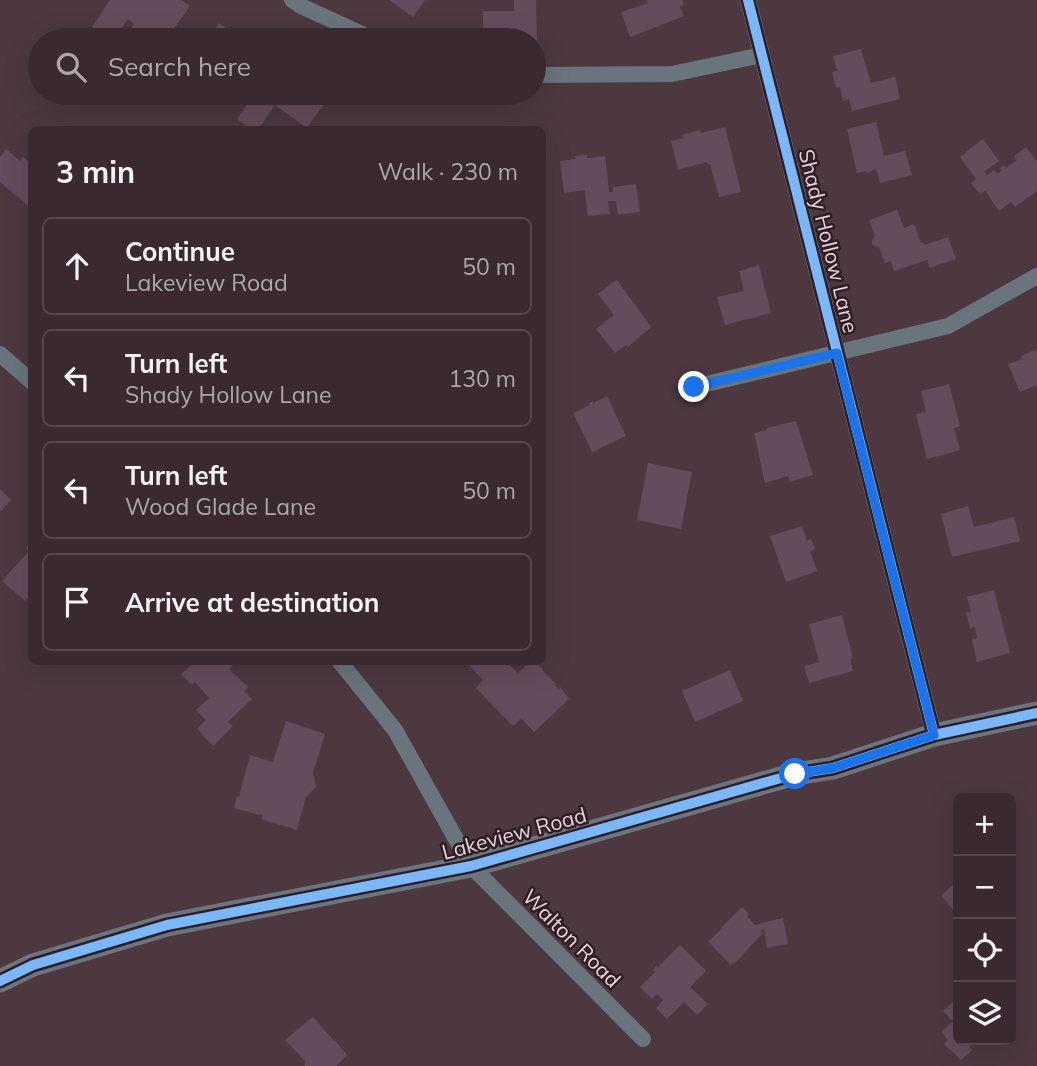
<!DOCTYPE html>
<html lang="en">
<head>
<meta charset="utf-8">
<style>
  :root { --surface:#3a2a30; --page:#45363c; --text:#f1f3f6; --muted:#aba7ab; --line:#54464c }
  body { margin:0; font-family:Mulish,sans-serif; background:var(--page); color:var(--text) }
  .controls { position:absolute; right:21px; bottom:21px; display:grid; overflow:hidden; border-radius:10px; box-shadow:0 7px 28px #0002 }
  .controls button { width:63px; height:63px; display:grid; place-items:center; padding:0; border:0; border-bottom:2px solid var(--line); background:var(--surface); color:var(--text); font:35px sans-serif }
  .stop { position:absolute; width:21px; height:21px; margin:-16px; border:5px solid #1a73e8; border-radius:50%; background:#fff }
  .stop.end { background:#1a73e8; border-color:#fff; box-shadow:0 2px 7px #0008 }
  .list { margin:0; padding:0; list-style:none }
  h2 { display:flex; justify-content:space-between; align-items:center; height:91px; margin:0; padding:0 28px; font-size:30px }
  h2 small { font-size:23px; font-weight:400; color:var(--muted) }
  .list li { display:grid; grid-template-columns:46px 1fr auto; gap:21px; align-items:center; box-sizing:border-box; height:98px; margin:0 14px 14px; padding:0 14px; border:2px solid var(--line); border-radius:10px }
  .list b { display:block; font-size:26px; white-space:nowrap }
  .list p { margin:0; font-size:23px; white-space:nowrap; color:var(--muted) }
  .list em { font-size:23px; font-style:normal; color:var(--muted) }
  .icon { flex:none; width:38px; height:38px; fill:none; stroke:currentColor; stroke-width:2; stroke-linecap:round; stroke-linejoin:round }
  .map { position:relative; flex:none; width:1037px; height:1066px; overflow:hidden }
  .search { position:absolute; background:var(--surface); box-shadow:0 7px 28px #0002; left:28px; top:28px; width:518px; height:77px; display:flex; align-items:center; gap:18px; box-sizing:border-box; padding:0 24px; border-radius:38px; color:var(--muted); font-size:26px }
  .panel { position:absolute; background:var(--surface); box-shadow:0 7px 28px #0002; left:28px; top:126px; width:518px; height:539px; border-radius:10px }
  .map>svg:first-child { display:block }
  .building { fill:#654c5c }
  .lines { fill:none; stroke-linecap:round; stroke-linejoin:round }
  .street { stroke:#6a747c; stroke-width:16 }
  .secondary { stroke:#6c747f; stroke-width:23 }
  .cycleway-casing { stroke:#2f1e25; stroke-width:15 }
  .cycleway { stroke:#7ab7fb; stroke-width:10 }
  .route { stroke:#1a73e8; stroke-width:9 }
  .labels { text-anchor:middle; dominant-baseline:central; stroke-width:5; stroke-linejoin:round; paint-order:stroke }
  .street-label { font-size:21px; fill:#e9d2da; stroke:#2f1e25 }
</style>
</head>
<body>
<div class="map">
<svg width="1037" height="1066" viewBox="0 0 1037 1066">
  <rect width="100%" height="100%" fill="#4d3840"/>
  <path class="building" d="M110 0H181L190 6 166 40H147L131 28 134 24 128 19 114 40 107 37 105 40H98L92 36 96 30 92 27Z
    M389 0H425L413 17Z
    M514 0H536L537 40H483V11H514Z
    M647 0H682L684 5 680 6 684 16 630 37 621 12 648 3Z
    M219 23 243 40H191L199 28 210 36Z
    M861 49 871 83 895 77 900 99 852 111 849 99 843 101 840 87 836 88 832 72 837 71 833 56Z
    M255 93H326L330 95 307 128 275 105 258 130H252L237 119Z
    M876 122 884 156 905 151 912 175 880 183 876 169 867 173 866 171 857 173 847 129Z
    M725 127 741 192 719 197 710 164H708L707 162 678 170 671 141 683 138 682 135 700 130 701 133Z
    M983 139 999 161 984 172 987 175 994 170 997 174 1002 170 1000 168 1004 165 1006 168 1017 160 1014 156 1026 147 1037 162V191L1015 207 1011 202 999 211 985 191 980 194 971 183 976 179 960 157Z
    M6 149 20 161 23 157 32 165V209L0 182V157Z
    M587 155V158L605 156 609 192H613V187L636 184 640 212 618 215 616 201H608L610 214 588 216 585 190 564 193 560 161 576 159 575 156Z
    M897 210 904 228 914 224 921 243 923 242 924 245 948 237 956 259 930 268 927 260 894 271 891 261 885 263 879 247 874 246 872 244V240L875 236 869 220Z
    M759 265 771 313 725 325 717 297 744 291 739 271Z
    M617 280 651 327 628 347 626 345 615 353 596 329 614 315 598 294Z
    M1035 350 1037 352V385L1020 392 1008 364 1022 359 1021 356Z
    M949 384 960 426 954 428 960 450 927 459 916 414 926 412 921 391Z
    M607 396 626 436 592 452 573 413 590 405 589 403 593 401V403Z
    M796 421 813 475 790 482 788 476 765 483 754 433 767 430V428Z
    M648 463 692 472 681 529 637 520Z
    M0 489 11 500 0 512Z
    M968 506 974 527 1014 517 1020 541 952 557 941 514Z
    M802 526 807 541 811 539 815 549 810 551 817 571 786 582 770 536Z
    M32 542V593L25 601 2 581 29 551 26 548Z
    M994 590 1010 653 977 662 972 639 977 638 975 627 970 628 966 613 971 612 967 597Z
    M842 615 853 658 850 659 853 671 809 683 804 666 819 662 809 624Z
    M195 662H236L229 669 248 687 244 691 252 699 228 722 233 726 213 746 197 729 206 720 196 710 209 698 195 682 192 685 181 674Z
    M471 662H507L518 673 530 662H534L543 669 542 670 556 684 555 685 559 689 560 687 569 699 534 732 521 718 513 726 476 688 483 680 468 664Z
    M730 670 743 701 695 722 682 691Z
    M286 721 325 734 313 773 316 787 306 797 297 830 261 819 263 815 261 814 260 815 234 808 237 796 239 797 250 755 273 762Z
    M956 882 958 884V915L941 896Z
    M742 907 749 914 747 916 755 925 783 918 788 944 767 948 764 929 760 930 763 933 759 937 734 964 733 962 731 965 708 941 722 929 721 928Z
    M680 945 706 971 690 987 708 1004 697 1015 684 1002 667 1019 656 1008 663 1000 657 994 652 999 640 987 655 972 653 970 656 966 658 967Z
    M956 999 958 1001V1040H977L969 1047 972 1050 961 1060 944 1044 948 1040 941 1032 953 1021 943 1011Z
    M313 1017 334 1041 335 1040 337 1042H336L347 1055 336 1066H305L304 1064 306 1062 285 1040Z"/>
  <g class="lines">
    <path class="street" d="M292 0 301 6 375 40
      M748 0 934 735
      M534 75 672 74 762 55
      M0 354 32 382
      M694 387 948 326 1037 276
      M340 662 395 730 471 866 643 1039"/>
    <path class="secondary" d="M0 981 33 965 167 925 471 866 795 774 833 768 934 735 1037 713"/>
    <defs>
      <path id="cycleway" d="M748 0 934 735
        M0 981 33 965 167 925 471 866 795 774 833 768 934 735 1037 713"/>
    </defs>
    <use href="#cycleway" class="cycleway-casing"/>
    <use href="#cycleway" class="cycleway"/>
  </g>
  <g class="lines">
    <path class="route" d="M694 387 837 353 934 735 833 768 795 774"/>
  </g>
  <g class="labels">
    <g class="street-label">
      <text transform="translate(829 241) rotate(76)">Shady Hollow Lane</text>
      <text transform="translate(514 833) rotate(-15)">Lakeview Road</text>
      <text transform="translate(572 938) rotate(45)">Walton Road</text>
    </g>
  </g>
</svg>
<div class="controls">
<button>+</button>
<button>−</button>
<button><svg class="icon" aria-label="locate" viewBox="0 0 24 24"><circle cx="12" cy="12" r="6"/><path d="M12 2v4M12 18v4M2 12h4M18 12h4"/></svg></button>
<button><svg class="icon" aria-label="layers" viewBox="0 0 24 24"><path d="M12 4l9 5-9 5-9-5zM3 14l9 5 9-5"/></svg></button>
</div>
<div class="stop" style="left:795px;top:774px"></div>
<div class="stop end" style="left:694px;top:387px"></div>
<div class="search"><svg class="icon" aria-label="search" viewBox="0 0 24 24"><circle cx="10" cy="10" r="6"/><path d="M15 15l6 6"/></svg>Search here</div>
<section class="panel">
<h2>3 min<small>Walk · 230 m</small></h2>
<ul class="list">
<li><svg class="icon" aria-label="ahead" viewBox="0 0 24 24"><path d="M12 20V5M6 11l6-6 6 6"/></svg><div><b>Continue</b><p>Lakeview Road</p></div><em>50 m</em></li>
<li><svg class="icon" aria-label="left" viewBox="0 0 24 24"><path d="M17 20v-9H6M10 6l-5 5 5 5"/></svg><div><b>Turn left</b><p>Shady Hollow Lane</p></div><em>130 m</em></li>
<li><svg class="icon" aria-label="left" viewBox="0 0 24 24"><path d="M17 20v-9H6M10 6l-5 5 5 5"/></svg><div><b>Turn left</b><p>Wood Glade Lane</p></div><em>50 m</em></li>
<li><svg class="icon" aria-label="arrive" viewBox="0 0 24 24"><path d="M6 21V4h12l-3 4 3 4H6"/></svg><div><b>Arrive at destination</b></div></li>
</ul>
</section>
</div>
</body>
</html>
